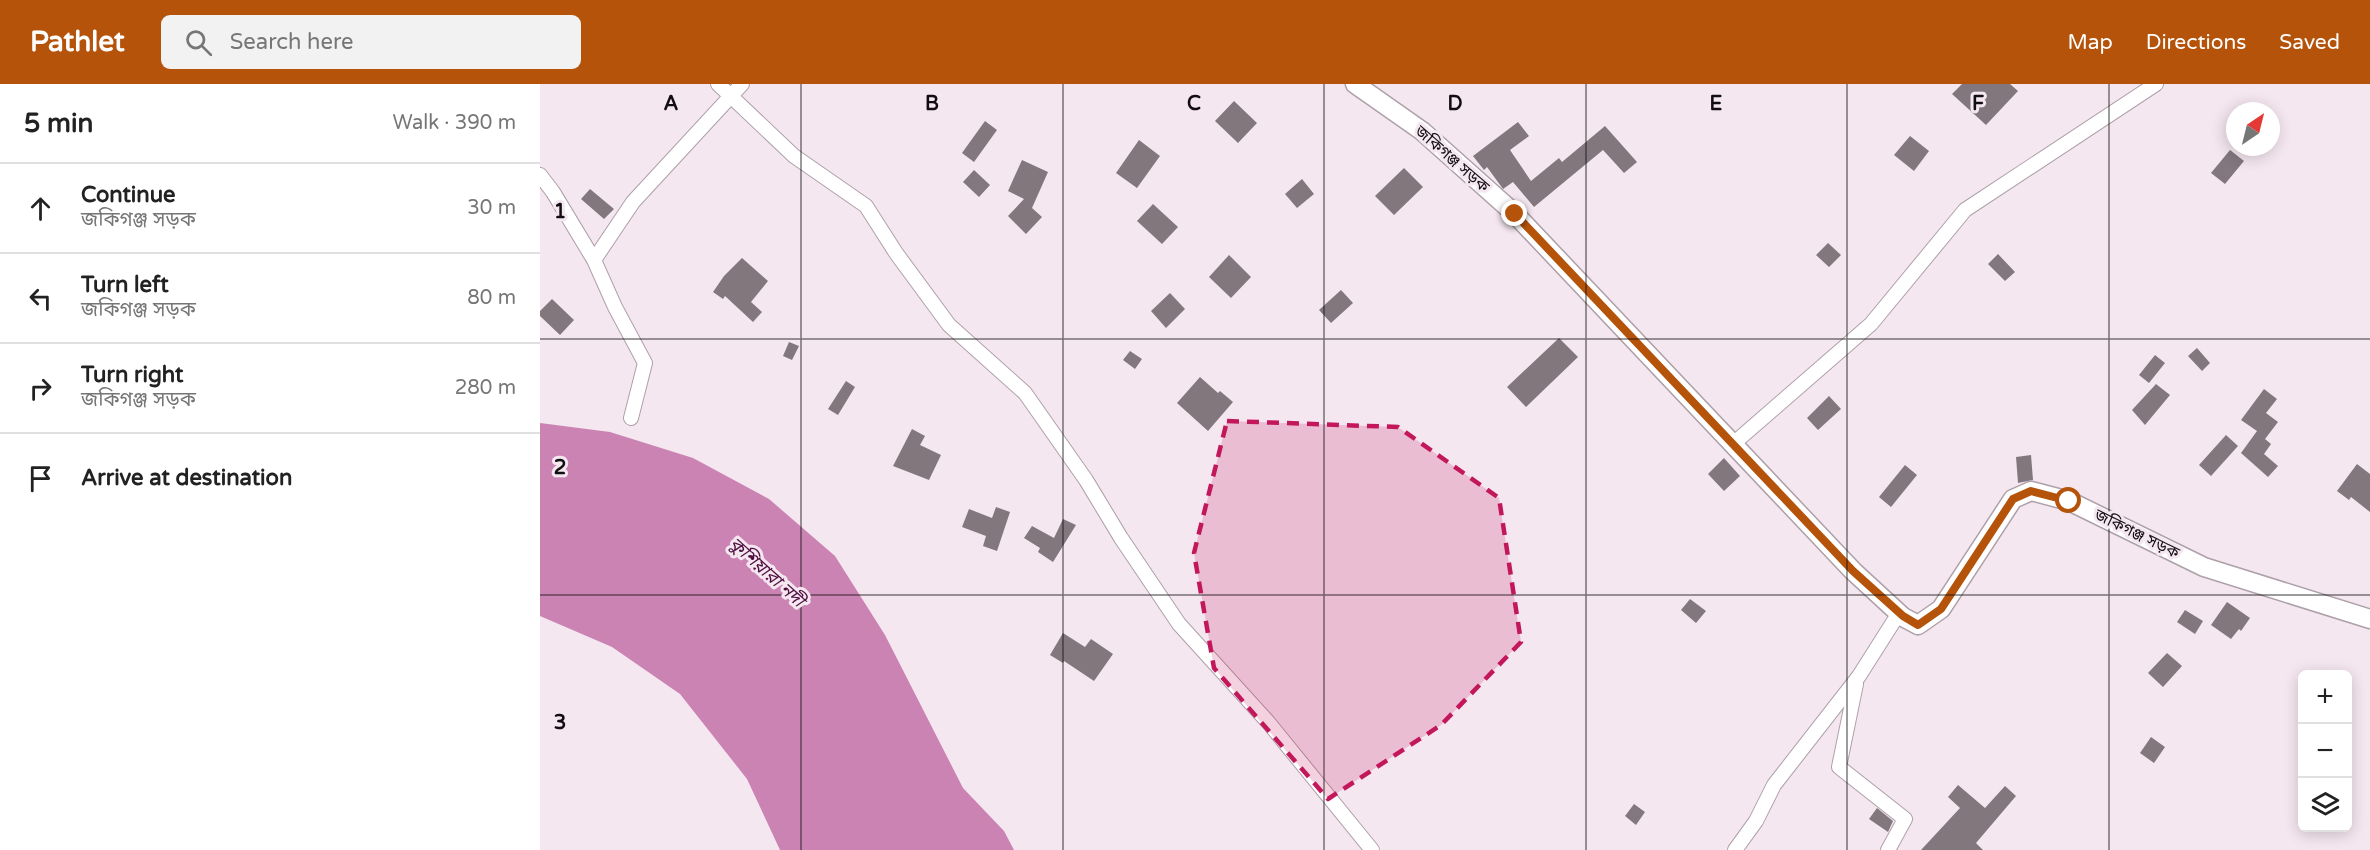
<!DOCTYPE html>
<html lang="en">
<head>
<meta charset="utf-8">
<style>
  :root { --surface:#fff; --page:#f2f2f2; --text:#222; --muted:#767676; --line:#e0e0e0; --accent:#b45309 }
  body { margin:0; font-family:"Varela Round","Noto Sans Bengali",sans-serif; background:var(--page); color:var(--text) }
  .controls { position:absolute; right:18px; bottom:18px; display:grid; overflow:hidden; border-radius:9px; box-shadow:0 3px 15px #0003 }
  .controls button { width:54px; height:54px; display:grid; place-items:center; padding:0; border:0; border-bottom:2px solid var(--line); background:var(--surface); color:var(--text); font:30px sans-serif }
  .compass { position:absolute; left:1686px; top:18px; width:54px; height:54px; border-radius:50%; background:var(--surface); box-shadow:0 3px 15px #0003; rotate:35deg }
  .stop { position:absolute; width:18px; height:18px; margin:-14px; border:4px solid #b45309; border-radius:50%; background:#fff }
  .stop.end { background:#b45309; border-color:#fff; box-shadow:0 2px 6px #0008 }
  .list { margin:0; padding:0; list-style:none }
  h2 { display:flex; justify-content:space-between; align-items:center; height:78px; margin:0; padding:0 24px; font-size:26px }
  h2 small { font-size:20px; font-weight:400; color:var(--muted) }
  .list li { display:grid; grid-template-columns:39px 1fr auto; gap:18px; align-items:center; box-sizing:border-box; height:90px; padding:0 24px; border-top:2px solid var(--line) }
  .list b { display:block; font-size:22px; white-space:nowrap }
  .list p { margin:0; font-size:20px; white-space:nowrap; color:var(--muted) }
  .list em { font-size:20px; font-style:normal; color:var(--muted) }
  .icon { flex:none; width:33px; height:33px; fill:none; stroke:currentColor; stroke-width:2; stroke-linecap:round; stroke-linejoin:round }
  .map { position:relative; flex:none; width:1830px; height:766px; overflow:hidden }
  header { display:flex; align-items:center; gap:36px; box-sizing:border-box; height:84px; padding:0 30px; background:var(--accent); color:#fff }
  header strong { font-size:28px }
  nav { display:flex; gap:33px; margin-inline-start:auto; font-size:21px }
  .search { width:420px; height:54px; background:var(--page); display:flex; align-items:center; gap:15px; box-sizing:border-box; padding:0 21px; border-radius:9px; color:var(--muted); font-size:22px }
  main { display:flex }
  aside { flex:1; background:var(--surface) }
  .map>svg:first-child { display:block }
  .water { fill:#ca83b3 }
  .building { fill:#83777e }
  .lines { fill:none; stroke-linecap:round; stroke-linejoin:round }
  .minor-casing { stroke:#ada0a8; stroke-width:16 }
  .secondary-casing { stroke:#ada0a8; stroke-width:21 }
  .minor { stroke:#fff; stroke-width:14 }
  .secondary { stroke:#fff; stroke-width:18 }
  .route { stroke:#b45309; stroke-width:8 }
  .marked { fill:#c2185b; fill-opacity:0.2; stroke:#c2185b; stroke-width:4.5; stroke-dasharray:12 8; stroke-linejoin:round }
  .grid { fill:none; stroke:#110d10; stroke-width:1.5; stroke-opacity:0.55 }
  .labels { text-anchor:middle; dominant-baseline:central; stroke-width:6; stroke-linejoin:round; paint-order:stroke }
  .street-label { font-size:16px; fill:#110d10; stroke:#f5e7f0 }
  .water-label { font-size:18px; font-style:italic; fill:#4d0d3e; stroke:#f5e7f0 }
  .grid-label { font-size:20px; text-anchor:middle; font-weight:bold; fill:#110d10; stroke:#f5e7f0; stroke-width:6; stroke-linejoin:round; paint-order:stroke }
</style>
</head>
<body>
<header>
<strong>Pathlet</strong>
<div class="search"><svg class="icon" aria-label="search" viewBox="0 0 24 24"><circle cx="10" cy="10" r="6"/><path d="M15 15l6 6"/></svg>Search here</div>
<nav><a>Map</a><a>Directions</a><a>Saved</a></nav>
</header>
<main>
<aside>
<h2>5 min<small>Walk · 390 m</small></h2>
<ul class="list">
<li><svg class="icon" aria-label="ahead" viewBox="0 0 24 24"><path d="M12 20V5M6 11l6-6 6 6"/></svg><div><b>Continue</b><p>জকিগঞ্জ সড়ক</p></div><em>30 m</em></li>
<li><svg class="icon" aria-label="left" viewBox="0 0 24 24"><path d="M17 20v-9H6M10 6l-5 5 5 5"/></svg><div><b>Turn left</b><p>জকিগঞ্জ সড়ক</p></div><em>80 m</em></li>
<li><svg class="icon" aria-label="right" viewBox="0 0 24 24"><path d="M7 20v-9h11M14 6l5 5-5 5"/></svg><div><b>Turn right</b><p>জকিগঞ্জ সড়ক</p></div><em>280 m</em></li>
<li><svg class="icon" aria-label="arrive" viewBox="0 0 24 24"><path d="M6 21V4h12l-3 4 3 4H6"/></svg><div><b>Arrive at destination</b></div></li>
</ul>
</aside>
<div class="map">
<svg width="1830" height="766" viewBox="0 0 1830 766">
  <rect width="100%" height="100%" fill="#f5e7f0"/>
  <path class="water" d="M0 339 70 348 153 374 229 415 295 472 345 551 423 704 464 747 474 766H240L207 695 140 610 72 563 0 532Z"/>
  <path class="building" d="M1422 0H1470L1478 7 1446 41 1412 10Z
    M694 17 717 39 698 59 675 37Z
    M445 37 457 46 434 78 422 69Z
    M978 38 989 52 970 66 991 97 1019 74 1022 78 1065 42 1097 78 1084 89 1063 66 994 123 973 98 963 105 947 83 944 86 933 72Z
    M1370 52 1389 67 1374 87 1354 71Z
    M599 56 620 72 597 104 576 89Z
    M1690 66 1704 77 1685 100 1671 89Z
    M482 76 508 88 492 124 502 133 486 150 468 132 484 115 468 107Z
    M864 84 883 103 854 131 835 112Z
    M434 86 450 101 439 113 423 98Z
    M762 95 774 110 757 124 745 110Z
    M50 105 74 125 64 135 41 115Z
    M613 120 638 143 622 160 597 137Z
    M1288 159 1301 171 1289 183 1276 171Z
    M1458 170 1475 188 1465 197 1448 180Z
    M689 171 711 193 691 214 669 193Z
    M202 174 228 197 211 218 222 228 213 238 185 212 183 215 173 208 184 192Z
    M801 206 813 219 791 239 779 226Z
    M630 209 645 225 626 244 611 227Z
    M12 215 34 236 20 251 0 232V227Z
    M1019 254 1038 273 986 323 967 303Z
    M249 258 259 262 252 276 243 272Z
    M1657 264 1670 279 1662 287 1648 272Z
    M590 267 602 275 595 285 583 276Z
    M1615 271 1625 279 1609 299 1599 291Z
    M660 293 678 309 680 307 693 318 668 347 637 319Z
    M306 297 315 303 298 331 288 325Z
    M1616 300 1630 311 1605 341 1592 326Z
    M1724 305 1737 315 1726 329 1738 338 1725 355 1731 360 1724 370 1738 382 1728 393 1701 369 1717 347 1701 336Z
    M1289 312 1301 325 1278 346 1267 334Z
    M372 345 385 352 380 361 401 371 389 396 353 382Z
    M1686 351 1698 362 1671 392 1659 381Z
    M1491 371 1493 396 1478 399 1476 373Z
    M1184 374 1200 392 1184 407 1168 390Z
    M1817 380 1830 390V428L1811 413 1809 416 1797 407Z
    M1365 381 1377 391 1351 423 1339 413Z
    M456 423 470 428 457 467 443 462 446 452 422 443 429 425 452 434Z
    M523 435 536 441 513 478 498 468 500 464 484 454 492 442 514 454Z
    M1150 515 1166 527 1156 539 1141 526Z
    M1687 518 1710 534 1701 547 1699 545 1691 555 1671 541Z
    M1645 526 1663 537 1655 550 1637 538Z
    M523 549 545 563 551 555 573 570 554 597 524 577 523 579 510 571Z
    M1627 569 1642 582 1623 603 1608 589Z
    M1611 653 1625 663 1614 679 1600 669Z
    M1418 701 1445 724 1465 702 1476 712 1436 759 1443 766H1381L1420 724 1408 713Z
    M1094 720 1105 728 1096 741 1085 732Z
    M1337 724 1353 737 1348 748 1329 735Z"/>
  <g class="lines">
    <defs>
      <path id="minor" d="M178 0 254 72 326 122 356 169 409 241 485 309 546 396 581 454 639 540 728 638 832 766
        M0 91 13 108 54 176
        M91 334 105 279 75 223 54 176 93 118 202 0
        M1193 360 1331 240 1425 126 1616 0
        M1316 600 1299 683 1365 735 1348 766
        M1195 766 1216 737 1234 701 1319 592 1359 529"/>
      <path id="secondary" d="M815 0 882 47 975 130 1313 487 1363 533 1378 541 1401 525 1473 415 1491 407 1529 417 1664 483 1830 535"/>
    </defs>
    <use href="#minor" class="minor-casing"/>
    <use href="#secondary" class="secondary-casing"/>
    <use href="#minor" class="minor"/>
    <use href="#secondary" class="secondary"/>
  </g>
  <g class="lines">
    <path class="route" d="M975 130 1313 487 1363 532 1378 541 1401 525 1473 415 1491 407 1529 417"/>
  </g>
  <path class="marked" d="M687 337 858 343 959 414 981 558 901 641 788 715 674 584 654 469Z"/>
  <path class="grid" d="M261 0V766M523 0V766M784 0V766M1046 0V766M1307 0V766M1569 0V766M0 255H1830M0 511H1830"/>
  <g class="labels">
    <g class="street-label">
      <text transform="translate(912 75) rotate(41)">জকিগঞ্জ সড়ক</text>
      <text transform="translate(1597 450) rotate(26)">জকিগঞ্জ সড়ক</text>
    </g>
    <g class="water-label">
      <text transform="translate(227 488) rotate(42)">কুশিয়ারা নদী</text>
    </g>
  </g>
  <g class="grid-label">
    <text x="131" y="26">A</text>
    <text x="392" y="26">B</text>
    <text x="654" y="26">C</text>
    <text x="915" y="26">D</text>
    <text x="1176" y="26">E</text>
    <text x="1438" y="26">F</text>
    <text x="20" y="134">1</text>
    <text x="20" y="390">2</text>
    <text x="20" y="645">3</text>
  </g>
</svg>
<div class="controls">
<button>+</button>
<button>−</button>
<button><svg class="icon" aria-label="layers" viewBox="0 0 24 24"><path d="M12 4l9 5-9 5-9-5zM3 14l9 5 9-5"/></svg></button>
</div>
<svg class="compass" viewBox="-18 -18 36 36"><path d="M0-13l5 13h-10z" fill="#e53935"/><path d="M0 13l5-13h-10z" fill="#767676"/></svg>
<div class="stop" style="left:1529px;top:417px"></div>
<div class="stop end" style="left:975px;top:130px"></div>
</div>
</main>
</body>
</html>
